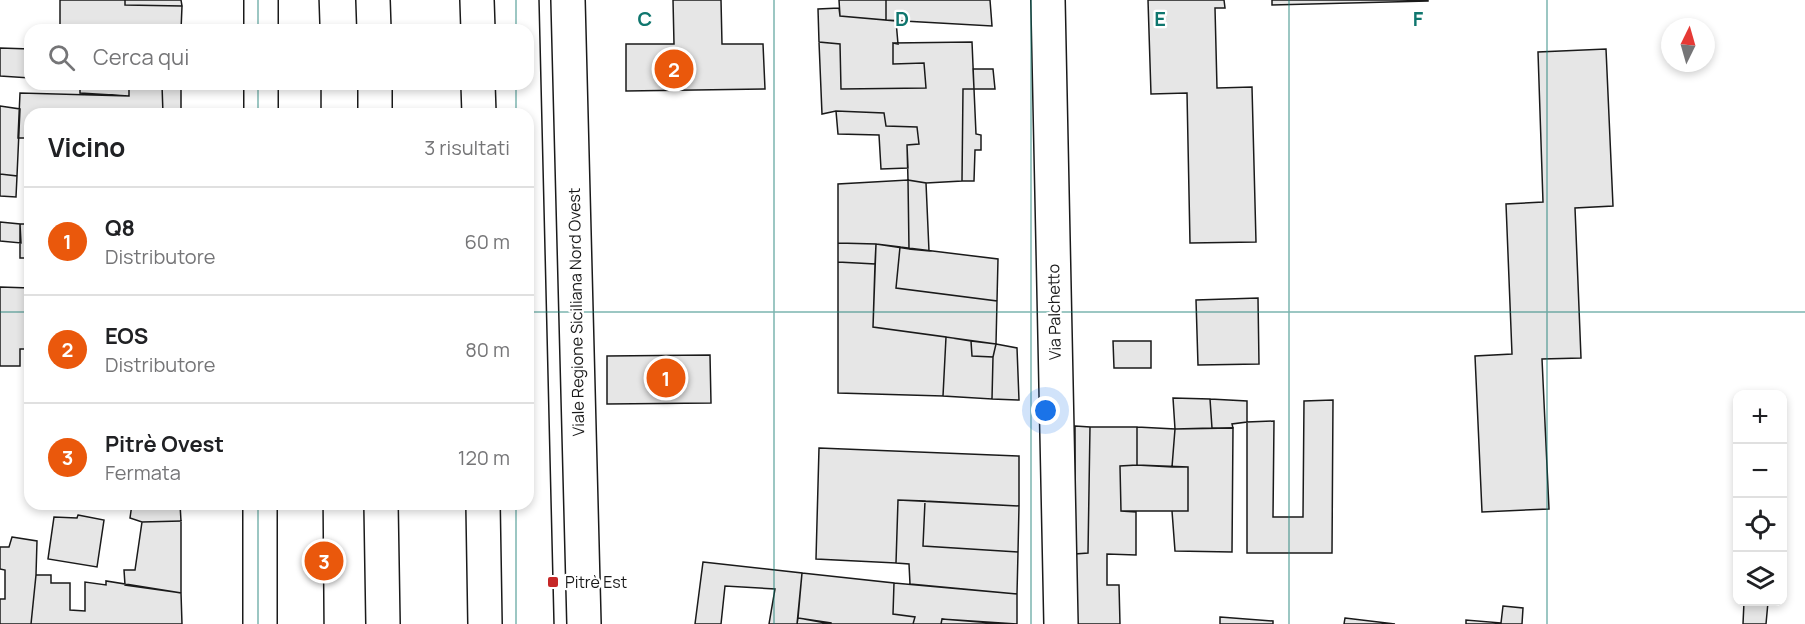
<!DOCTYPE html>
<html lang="it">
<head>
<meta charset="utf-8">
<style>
  :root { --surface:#fff; --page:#f2f2f2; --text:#202124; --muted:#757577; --line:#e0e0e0; --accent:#ea580c }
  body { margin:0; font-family:Manrope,sans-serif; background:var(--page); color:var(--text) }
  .controls { position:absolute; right:18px; bottom:18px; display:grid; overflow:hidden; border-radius:12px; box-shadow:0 3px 9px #0003 }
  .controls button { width:54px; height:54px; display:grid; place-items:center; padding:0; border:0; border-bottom:2px solid var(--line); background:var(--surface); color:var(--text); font:30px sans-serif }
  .compass { position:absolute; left:1661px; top:18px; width:54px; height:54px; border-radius:50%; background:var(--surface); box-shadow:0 3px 9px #0003; rotate:5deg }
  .you { position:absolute; left:1046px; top:411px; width:21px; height:21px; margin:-15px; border:4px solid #fff; border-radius:50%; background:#1a73e8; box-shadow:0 0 0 9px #1a73e833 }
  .badge { display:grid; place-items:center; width:39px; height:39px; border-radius:50%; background:var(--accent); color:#fff; font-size:20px; font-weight:700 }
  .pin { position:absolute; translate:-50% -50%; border:3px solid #fff; box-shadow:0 2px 6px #0006 }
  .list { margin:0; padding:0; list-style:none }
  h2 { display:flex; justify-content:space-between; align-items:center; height:78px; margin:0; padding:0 24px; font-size:26px }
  h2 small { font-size:20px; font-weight:400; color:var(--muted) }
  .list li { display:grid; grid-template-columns:39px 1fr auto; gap:18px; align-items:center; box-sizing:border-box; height:108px; padding:0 24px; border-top:2px solid var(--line) }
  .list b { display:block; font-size:22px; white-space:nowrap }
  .list p { margin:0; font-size:20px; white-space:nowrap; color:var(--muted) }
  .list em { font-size:20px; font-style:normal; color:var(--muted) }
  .icon { flex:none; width:33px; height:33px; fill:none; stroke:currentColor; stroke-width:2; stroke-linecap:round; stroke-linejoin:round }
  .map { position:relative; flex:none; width:1805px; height:624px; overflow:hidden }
  .search { position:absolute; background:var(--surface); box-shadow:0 3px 9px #0003; left:24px; top:24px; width:510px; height:66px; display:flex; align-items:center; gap:15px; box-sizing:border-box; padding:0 21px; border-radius:18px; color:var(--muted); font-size:22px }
  .panel { position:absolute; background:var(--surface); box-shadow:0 3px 9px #0003; left:24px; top:108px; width:510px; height:402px; border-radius:18px }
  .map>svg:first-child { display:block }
  .building { fill:#e6e6e6; stroke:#1a1a1a; stroke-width:1.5 }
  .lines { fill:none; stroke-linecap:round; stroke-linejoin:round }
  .street-casing { stroke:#1a1a1a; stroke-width:36 }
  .secondary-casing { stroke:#1a1a1a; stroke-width:36 }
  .primary-casing { stroke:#1a1a1a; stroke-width:36 }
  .street { stroke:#fff; stroke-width:33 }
  .secondary { stroke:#fff; stroke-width:33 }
  .primary { stroke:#fff; stroke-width:33 }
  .tram { stroke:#1a1a1a; stroke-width:1.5 }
  .grid { fill:none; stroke:#0f766e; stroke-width:1.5; stroke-opacity:0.55 }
  .poi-dot { fill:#c62828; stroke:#fff; stroke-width:2 }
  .labels { text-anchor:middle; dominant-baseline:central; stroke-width:4.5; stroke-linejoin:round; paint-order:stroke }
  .street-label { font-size:16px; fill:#1a1a1a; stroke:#fff }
  .poi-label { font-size:16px; fill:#1a1a1a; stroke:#fff; text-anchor:start }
  .grid-label { font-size:20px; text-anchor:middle; font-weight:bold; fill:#0f766e; stroke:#fff; stroke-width:4.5; stroke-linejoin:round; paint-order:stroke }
</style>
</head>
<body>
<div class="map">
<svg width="1805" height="624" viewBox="0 0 1805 624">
  <rect width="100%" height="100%" fill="#fff"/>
  <path class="building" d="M60 0H125V5L182 6 181 30 60 28Z
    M125 0H181L182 6 125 5Z
    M673 0H721L722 44H763L765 89 626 91V44H674Z
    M839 0H886V20L840 16Z
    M886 0H990L992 26 886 20Z
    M1148 0H1224L1225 8H1215L1217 88 1252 87 1256 242 1190 243 1187 93 1151 94Z
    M1272 0H1428V1L1272 5Z
    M839 8 840 16 896 21 898 44 893 43V64L924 63 926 88 841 89 840 44 819 42 818 9Z
    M819 42 840 44 841 89 926 88 924 63 893 64V43L972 42 974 89H963L962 181 926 183 908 180 907 145 919 144 917 127 886 126 884 113 836 111 822 114Z
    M0 48 30 49V78L0 76Z
    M1606 49 1613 206 1575 208 1581 358 1542 359 1549 509 1482 512 1475 356 1512 354 1506 204 1543 202 1538 52Z
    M973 69H993L995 89H974Z
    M80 84H181V114H163L162 85 129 86V96L80 93Z
    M162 85 163 114H30V138H18L20 93 129 96V86Z
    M963 89H974L976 134 981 135V150H975L974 181H962Z
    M0 106 20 109 17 176 0 174Z
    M836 111 884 113 886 126 917 127 919 144 907 145 908 168 881 169 879 135 838 134Z
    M0 174 17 176 16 197 0 196Z
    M908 180 926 183 929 251 909 249Z
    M908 180 909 249 876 244 838 243V184Z
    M0 222 20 224 21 243 0 241Z
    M20 224H30V258H20Z
    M838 243 876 244 875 264 838 262Z
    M876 244 900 247 896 288 997 301 996 344 873 327Z
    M900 247 998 259 997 301 896 288Z
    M838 262 875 264 873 327 946 337 943 396 838 393Z
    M0 287 30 288V349H20V366H0Z
    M1258 298 1259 364 1198 365 1196 300Z
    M946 337 971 341 972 356 993 357 992 399 943 396Z
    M971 341 996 344 993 357 972 356Z
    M1113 341H1151V368H1114Z
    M996 344 1017 348 1019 400 992 399 993 357Z
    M710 355 711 403 607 404V356Z
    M1173 398 1210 399 1212 428 1175 429Z
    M1210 399 1247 401V422L1232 424 1233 428H1212Z
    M1333 400 1332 553H1247V422L1274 421 1273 517H1303L1304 401Z
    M1075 426 1090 427 1088 553 1075 554Z
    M1090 427H1137V465L1120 466 1121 511 1136 512V555L1107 554V585H1119L1120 624H1075V554L1088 553Z
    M1137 427 1175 429 1172 467 1137 465Z
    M1233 428 1232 552 1175 551 1172 511H1188V467H1172L1175 429Z
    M819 448 1019 456V506L898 500 896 563 816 559Z
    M1137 465 1188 467V511H1121L1120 466Z
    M898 500 925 501 923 546 1018 552 1017 594 910 584 909 564 896 563Z
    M925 501 1019 506 1018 552 923 546Z
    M132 504H180L181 521 142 522 130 518Z
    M78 515 104 520 97 567 48 559 54 517 77 518Z
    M181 521V593L125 585 124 570H135L142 522Z
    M12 537 37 541 36 575 31 624H0V599H5V570L0 569V547H9Z
    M703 562 802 573 797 624H769L775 589 725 586 721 624H695Z
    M802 573 894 583 893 614 915 617 913 624H831L798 618Z
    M36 575H51V583H70V610L85 611V582L106 585V581L181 593 182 624H31Z
    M894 583 1017 594V624L942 619 941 624H913L915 617 893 614Z
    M1744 602H1768L1766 624H1743Z
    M1503 606 1523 608 1522 624H1466V620L1501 623Z
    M1220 617 1273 621V624H1220Z
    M798 618 831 623V624H797Z
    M1345 618 1395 624H1344Z
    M942 619 1005 624H941Z"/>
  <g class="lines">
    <defs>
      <path id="street" d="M1048 0 1061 624"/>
      <path id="secondary" d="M568 0 584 624
        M261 30V0
        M261 114V84
        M260 624V504"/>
      <path id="primary" d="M373 0 374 30
        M477 0 478 30
        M375 84V114
        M478 84 479 114
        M381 504 383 624
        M483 504 485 624"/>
    </defs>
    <use href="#street" class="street-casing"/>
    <use href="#secondary" class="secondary-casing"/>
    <use href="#primary" class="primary-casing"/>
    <use href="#street" class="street"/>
    <use href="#secondary" class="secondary"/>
    <use href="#primary" class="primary"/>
    <path class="tram" d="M319 0 320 30
      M539 0 554 624
      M321 84V114
      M323 504 324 624"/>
  </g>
  <path class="grid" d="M258 0V30M516 0V30M774 0V624M1031 0V624M1289 0V624M1547 0V624M258 84V114M516 84V114M0 312H30M528 312H1805M258 504V624M516 504V624"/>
  <rect class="poi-dot" x="547" y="576" width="12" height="12" rx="3"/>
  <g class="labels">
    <g class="street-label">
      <text transform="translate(576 312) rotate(-91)">Viale Regione Siciliana Nord Ovest</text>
      <text transform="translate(1054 312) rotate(-91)">Via Palchetto</text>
    </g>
    <g class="poi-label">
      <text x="565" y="582">Pitrè Est</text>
    </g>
  </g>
  <g class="grid-label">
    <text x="645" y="26">C</text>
    <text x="902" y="26">D</text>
    <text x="1160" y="26">E</text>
    <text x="1418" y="26">F</text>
  </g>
</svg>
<div class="controls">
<button>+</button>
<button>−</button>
<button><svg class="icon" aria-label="locate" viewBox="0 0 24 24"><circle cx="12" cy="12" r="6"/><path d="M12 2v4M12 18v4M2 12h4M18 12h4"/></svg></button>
<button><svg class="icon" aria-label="layers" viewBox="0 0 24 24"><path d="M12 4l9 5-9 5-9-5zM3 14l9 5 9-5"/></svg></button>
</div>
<svg class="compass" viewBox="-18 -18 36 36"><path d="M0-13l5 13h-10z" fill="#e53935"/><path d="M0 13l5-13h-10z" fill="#757577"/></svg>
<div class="you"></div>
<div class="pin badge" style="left:666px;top:378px">1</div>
<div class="pin badge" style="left:674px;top:69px">2</div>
<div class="pin badge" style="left:324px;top:561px">3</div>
<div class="search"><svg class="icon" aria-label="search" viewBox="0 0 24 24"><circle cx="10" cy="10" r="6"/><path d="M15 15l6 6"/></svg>Cerca qui</div>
<section class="panel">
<h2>Vicino<small>3 risultati</small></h2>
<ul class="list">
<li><span class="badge">1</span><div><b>Q8</b><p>Distributore</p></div><em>60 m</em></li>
<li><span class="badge">2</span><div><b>EOS</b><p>Distributore</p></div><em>80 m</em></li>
<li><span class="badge">3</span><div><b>Pitrè Ovest</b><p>Fermata</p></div><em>120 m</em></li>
</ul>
</section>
</div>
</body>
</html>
